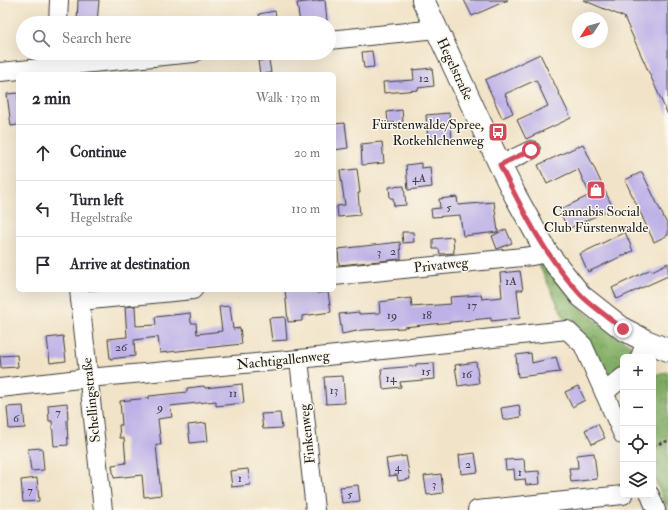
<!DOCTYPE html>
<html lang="en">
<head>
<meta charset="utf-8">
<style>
  :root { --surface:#fff; --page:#f7f7f7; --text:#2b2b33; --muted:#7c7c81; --line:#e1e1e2 }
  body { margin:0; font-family:"IM FELL Double Pica",serif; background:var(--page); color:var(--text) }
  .controls { position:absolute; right:12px; bottom:12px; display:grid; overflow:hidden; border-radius:6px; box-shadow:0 4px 16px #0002 }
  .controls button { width:36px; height:36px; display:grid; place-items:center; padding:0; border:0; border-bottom:1px solid var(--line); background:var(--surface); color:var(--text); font:20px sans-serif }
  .compass { position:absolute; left:572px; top:12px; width:36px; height:36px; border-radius:50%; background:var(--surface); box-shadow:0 4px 16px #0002; rotate:234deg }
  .stop { position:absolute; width:12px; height:12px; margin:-9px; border:3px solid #d1495b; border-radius:50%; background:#fff }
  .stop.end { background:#d1495b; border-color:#fff; box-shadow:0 1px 4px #0008 }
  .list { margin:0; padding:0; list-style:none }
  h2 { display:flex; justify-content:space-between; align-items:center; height:52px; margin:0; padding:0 16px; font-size:17px }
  h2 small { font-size:13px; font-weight:400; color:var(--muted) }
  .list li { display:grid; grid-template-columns:26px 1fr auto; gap:12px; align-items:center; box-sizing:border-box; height:56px; padding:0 16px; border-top:1px solid var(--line) }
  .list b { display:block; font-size:15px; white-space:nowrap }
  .list p { margin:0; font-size:13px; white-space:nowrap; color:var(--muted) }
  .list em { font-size:13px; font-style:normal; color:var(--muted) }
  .icon { flex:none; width:22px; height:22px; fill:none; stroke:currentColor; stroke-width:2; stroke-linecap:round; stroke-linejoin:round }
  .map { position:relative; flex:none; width:668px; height:510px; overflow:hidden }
  .search { position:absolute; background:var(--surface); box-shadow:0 4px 16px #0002; left:16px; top:16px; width:320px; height:44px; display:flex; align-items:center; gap:10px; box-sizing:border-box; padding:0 14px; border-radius:22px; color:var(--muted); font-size:15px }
  .panel { position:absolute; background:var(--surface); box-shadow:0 4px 16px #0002; left:16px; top:72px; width:320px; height:220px; border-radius:6px }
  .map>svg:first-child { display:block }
  .forest { fill:url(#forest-crowns); stroke:#506642 }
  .building { fill:#bdb1e7 }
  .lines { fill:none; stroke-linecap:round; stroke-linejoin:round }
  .minor-casing { stroke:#3c3a36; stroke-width:20 }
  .major-casing { stroke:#3c3a36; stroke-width:24 }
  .path { stroke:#3c3a36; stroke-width:2.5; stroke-dasharray:3 3; stroke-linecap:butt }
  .minor { stroke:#fff; stroke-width:18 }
  .major { stroke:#fff; stroke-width:22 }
  .route { stroke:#d1495b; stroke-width:5 }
  .labels { text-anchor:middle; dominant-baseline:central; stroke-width:3; stroke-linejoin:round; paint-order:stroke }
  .number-label { font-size:12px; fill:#44414f }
  .street-label { font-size:14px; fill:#1c1c1c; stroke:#fbf7ec }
  .poi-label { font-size:14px; fill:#1c1c1c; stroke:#fbf7ec; text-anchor:end }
</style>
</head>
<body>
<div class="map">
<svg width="668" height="510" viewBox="0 0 668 510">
  <defs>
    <pattern id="forest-crowns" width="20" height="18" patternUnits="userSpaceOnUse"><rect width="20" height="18" fill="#84b068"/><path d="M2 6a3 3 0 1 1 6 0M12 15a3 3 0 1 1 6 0" fill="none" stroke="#6b8e55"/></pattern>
  </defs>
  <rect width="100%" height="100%" fill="#fbf7ec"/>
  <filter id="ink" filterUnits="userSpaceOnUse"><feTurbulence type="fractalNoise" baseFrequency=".025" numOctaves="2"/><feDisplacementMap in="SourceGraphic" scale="8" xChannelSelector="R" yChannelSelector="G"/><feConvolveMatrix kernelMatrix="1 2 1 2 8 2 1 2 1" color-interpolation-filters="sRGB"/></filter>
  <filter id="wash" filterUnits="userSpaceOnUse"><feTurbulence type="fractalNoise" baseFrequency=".012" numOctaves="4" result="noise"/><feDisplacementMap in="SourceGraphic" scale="16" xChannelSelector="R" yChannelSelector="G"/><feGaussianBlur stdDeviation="0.9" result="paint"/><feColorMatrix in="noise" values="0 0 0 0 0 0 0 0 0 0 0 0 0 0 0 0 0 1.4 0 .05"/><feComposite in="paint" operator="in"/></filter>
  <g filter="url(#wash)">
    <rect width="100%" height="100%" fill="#f1e3c7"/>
    <path class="forest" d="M536 259 543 264 578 306 610 332 631 345 632 357H623V367L614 375 610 376 607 374 585 337 566 322Z
      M667 372 668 373V510L653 476V375Z"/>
    <g id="blocks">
      <path class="building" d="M78 0H99L97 23H77Z
        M325 0 327 21 300 23 297 3Z
        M464 0H508L472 16Z
        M583 0H668V115L624 17Z
        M275 11 277 23H261L259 14Z
        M372 51 374 67 364 68 362 52Z
        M540 54 571 118 526 139 517 120 548 106 536 80 505 94 513 113 502 118 485 80Z
        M269 60 271 73 260 74 258 61Z
        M432 68 434 86 418 88V90L384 93 383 82 414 80 413 70Z
        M18 93V125L11 126 7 94Z
        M402 110 403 122 388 123 387 112Z
        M449 113 452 138 428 141 426 115Z
        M345 123 348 148 334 150V124Z
        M382 142 384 163 362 165 361 144Z
        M583 144 613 208 568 229 559 210 590 195 578 169 547 184 538 165Z
        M421 163V168L430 167 432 187 408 190 406 165Z
        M357 169 360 193H358L360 215 338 217 337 206 345 205 340 171Z
        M642 172 668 226V235L654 242 625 180Z
        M404 186 406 205 394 206 393 198H390L389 187Z
        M457 197 458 205 494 202 498 232 463 236 460 215 432 217 431 209 440 208 439 199Z
        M506 229 512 243 497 249 492 236Z
        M402 232H413L414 242 403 243Z
        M625 232 633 251 588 272 580 254Z
        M453 237 454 253 440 254 439 249H433V239Z
        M400 242 401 259 339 265 338 249Z
        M668 263V276L617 299 612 288 651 269 652 271Z
        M520 271 523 290H517L520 318 491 321V318L404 327V328L362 330 342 334 339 314 359 312V314L380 313 379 302 411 298 412 307 451 304 450 297 481 295 482 299 502 297 500 273Z
        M285 290H316L317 293 328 292 331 312 302 316V321L288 322Z
        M135 306 136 326 156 325 155 317 190 313 191 323H196L197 334 222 331 219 307 230 306 233 329 240 328 242 344 160 353 158 337 134 340 135 356 110 359 108 339 127 337 125 307Z
        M285 317 287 340 272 341 269 318Z
        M63 336 66 361 50 363 47 338Z
        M531 353 532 363 556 357 560 372 518 377 516 355Z
        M17 355 18 367 1 368 0 356Z
        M476 362 479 383 458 386 455 365Z
        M434 363 435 379 400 382 401 387 383 389 381 369 416 366V364Z
        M343 376 345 403 326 404 324 377Z
        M242 384 244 403 216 406V401L170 406 172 417 158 419 161 445H156L161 495 144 497 142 475 114 478 112 465 126 463 124 438H120L119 425H122L120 401 149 398V396L187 392V388L204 386 205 388Z
        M578 386 585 400 572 407 565 392Z
        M67 403 68 419 67 420 68 445 54 446 52 421H49L48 405Z
        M519 405 521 417 503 420 501 408Z
        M23 406 25 428 9 429 7 407Z
        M280 413 282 428 263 429 261 414Z
        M206 423 208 441 190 443 188 425Z
        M598 424 605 438 592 444 585 430Z
        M42 448 44 470 31 471 28 449Z
        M475 453 478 472 461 474 459 455Z
        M594 453 597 479 571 482 569 468H578L577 455Z
        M406 456 410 479 398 481 397 475 389 476 386 459Z
        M524 459 525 472 539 471 540 484 526 485 525 479 515 480 514 469 506 470 505 460Z
        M248 469 250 485 232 487 230 471Z
        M441 474 443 493 427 495 424 476Z
        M37 478 39 501 23 502 21 480Z
        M358 485 360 501 342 503 340 487Z"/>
    </g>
  </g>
  <g filter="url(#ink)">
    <use href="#blocks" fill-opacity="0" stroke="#3c3a36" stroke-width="1"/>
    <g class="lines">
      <defs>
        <path id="minor" d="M58 23 59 0
          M329 40 437 29
          M0 72 194 53
          M500 165 531 150
          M334 276 532 256 547 253
          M79 290 103 510
          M80 301 193 290
          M640 357 646 341
          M299 359 315 510
          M0 388 88 378 299 359 567 330 583 345 623 435
          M604 393 623 377
          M650 495 656 510
          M477 510 623 495"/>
        <path id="major" d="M423 0 500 165 516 197 547 253 581 296 623 329 646 341 668 350"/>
      </defs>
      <use href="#minor" class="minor-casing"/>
      <use href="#major" class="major-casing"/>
      <path class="path" d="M653 445 668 441"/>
      <use href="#minor" class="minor"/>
      <use href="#major" class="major"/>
    </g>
  </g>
  <g class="lines" filter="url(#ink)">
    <path class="route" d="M531 150 500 165C523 211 545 256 580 294 591 306 610 318 623 329"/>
  </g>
  <defs>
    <symbol id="bus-square" viewBox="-11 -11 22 22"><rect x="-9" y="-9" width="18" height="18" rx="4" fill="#d1495b" stroke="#fbf7ec"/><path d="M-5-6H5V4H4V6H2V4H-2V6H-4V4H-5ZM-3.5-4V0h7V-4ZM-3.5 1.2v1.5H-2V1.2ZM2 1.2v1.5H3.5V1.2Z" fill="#fff"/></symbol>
    <symbol id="shop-square" viewBox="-11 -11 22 22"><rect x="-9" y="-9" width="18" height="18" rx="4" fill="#d1495b" stroke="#fbf7ec"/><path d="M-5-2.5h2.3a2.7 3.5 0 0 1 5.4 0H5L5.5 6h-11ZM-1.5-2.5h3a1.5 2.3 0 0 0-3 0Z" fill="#fff"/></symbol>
  </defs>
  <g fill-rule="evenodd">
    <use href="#bus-square" x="487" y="121" width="22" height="22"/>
    <use href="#shop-square" x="585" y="179" width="22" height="22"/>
  </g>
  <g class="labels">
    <g class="number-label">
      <text x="424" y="78">12</text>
      <text x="419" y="178">4A</text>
      <text x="449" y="207">5</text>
      <text x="393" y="251">2</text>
      <text x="379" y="252">3</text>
      <text x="511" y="281">1A</text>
      <text x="472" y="305">17</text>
      <text x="392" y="315">19</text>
      <text x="427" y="315">18</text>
      <text x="121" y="347">26</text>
      <text x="426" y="371">15</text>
      <text x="467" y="374">16</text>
      <text x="391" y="378">14</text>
      <text x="334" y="390">13</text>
      <text x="233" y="393">11</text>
      <text x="160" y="407">9</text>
      <text x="58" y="412">7</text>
      <text x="16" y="418">6</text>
      <text x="468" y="464">2</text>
      <text x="398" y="467">4</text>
      <text x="520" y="472">1</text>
      <text x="240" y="478">1</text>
      <text x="434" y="484">3</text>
      <text x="30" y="490">7</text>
      <text x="350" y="494">5</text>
    </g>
    <g class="street-label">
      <text transform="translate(455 69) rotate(65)">Hegelstraße</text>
      <text transform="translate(441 265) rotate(-6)">Privatweg</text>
      <text transform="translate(283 360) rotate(-6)">Nachtigallenweg</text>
      <text transform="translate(91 400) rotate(-96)">Schellingstraße</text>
      <text transform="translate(307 434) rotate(-96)">Finkenweg</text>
    </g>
    <g class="poi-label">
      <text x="484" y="124">Fürstenwalde/Spree,<tspan x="484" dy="16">Rotkehlchenweg</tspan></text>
      <text x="596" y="211" text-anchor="middle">Cannabis Social<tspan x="596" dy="16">Club Fürstenwalde</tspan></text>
    </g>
  </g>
</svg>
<div class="controls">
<button>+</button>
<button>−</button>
<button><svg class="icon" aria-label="locate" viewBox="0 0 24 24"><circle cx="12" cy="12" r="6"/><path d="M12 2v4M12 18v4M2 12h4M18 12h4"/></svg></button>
<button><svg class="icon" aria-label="layers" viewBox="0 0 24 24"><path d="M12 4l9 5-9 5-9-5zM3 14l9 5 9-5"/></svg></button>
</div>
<svg class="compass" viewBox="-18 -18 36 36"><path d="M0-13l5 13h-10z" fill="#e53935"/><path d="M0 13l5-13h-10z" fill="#7c7c81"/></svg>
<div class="stop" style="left:531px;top:150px"></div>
<div class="stop end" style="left:623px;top:329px"></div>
<div class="search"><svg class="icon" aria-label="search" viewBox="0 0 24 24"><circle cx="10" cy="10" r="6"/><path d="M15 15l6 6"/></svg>Search here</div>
<section class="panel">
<h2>2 min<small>Walk · 130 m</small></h2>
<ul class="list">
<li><svg class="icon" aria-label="ahead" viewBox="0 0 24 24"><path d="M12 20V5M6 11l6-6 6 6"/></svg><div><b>Continue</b></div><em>20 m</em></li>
<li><svg class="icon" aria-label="left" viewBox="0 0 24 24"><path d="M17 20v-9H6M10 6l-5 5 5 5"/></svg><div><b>Turn left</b><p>Hegelstraße</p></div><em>110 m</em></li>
<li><svg class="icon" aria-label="arrive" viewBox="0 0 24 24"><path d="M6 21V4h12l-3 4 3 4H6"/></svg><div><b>Arrive at destination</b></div></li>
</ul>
</section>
</div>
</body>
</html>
